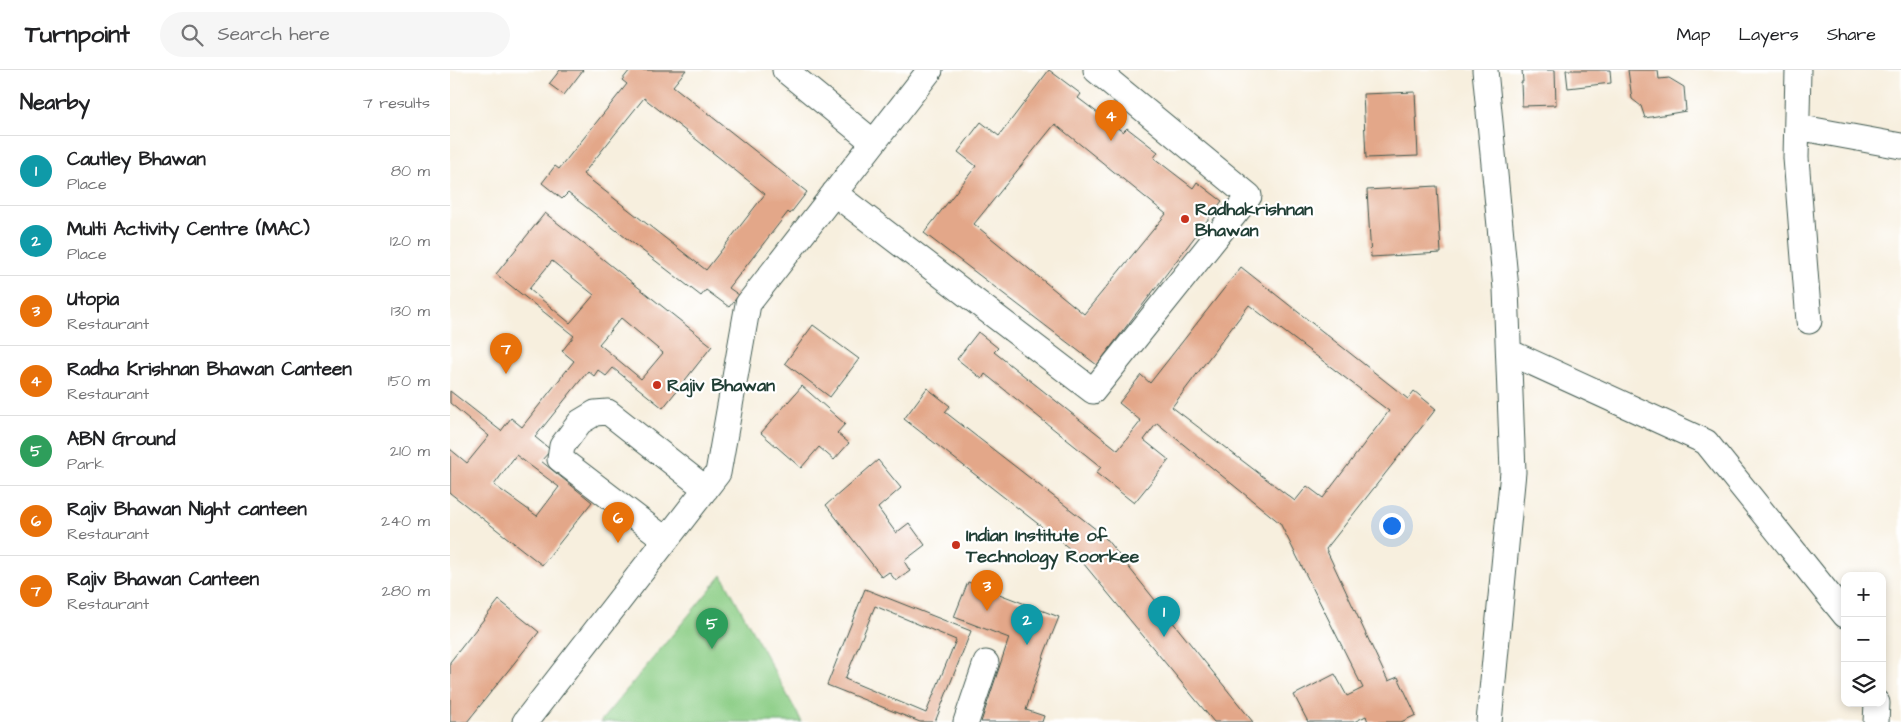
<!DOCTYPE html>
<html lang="en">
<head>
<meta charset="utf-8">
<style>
  :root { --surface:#fff; --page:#f6f6f6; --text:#202124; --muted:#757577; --line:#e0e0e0; --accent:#ea580c }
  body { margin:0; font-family:"Architects Daughter",sans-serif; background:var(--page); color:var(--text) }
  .controls { position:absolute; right:15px; bottom:15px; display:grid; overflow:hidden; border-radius:10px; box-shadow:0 2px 8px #0003 }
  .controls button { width:45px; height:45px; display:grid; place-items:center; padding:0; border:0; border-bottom:1px solid var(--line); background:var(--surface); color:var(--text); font:25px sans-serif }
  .you { position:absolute; left:941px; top:455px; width:18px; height:18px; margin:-12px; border:4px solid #fff; border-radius:50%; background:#1a73e8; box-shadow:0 0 0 8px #1a73e833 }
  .badge { display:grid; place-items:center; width:32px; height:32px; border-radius:50%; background:var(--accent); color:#fff; font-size:16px; font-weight:700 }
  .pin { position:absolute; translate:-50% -41px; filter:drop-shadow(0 1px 2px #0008) }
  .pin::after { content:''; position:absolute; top:26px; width:18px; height:15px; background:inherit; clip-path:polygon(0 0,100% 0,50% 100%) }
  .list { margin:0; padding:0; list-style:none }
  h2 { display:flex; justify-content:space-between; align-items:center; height:65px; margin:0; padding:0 20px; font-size:21px }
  h2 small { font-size:16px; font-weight:400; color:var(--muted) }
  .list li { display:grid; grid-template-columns:32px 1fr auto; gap:15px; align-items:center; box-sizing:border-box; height:70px; padding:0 20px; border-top:1px solid var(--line) }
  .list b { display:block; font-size:19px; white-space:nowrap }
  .list p { margin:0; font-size:16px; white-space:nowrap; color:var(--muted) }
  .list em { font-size:16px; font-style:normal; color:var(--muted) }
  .icon { flex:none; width:28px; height:28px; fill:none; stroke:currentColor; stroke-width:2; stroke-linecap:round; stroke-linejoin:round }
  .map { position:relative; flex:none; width:1451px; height:652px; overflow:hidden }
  header { display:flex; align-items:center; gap:30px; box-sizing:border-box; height:70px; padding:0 25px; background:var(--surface); border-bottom:1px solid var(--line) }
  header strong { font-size:24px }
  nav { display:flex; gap:28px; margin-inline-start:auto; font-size:18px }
  .search { width:350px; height:45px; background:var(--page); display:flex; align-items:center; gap:12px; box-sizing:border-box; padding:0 18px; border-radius:28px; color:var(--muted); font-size:19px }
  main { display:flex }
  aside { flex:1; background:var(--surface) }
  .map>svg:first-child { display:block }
  .green { fill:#8cce86; stroke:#56865d }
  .building { fill:#e3a789; fill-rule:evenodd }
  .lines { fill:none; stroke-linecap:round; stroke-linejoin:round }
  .minor-casing { stroke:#3f584e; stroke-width:27 }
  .minor { stroke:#fff; stroke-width:25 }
  .poi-dot { fill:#c8321e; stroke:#fff; stroke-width:2 }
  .labels { text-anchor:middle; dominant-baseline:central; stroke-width:4.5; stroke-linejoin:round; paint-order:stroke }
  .poi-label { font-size:18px; font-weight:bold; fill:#1f3d34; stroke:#fff; text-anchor:start }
</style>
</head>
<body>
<header>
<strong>Turnpoint</strong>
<div class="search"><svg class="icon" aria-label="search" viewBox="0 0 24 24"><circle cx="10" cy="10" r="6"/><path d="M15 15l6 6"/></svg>Search here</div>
<nav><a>Map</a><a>Layers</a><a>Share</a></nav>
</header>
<main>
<aside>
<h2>Nearby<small>7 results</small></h2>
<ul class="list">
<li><span class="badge" style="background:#0f9aa8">1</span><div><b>Cautley Bhawan</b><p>Place</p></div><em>80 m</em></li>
<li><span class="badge" style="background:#0f9aa8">2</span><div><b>Multi Activity Centre (MAC)</b><p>Place</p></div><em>120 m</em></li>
<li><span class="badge" style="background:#e8710a">3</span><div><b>Utopia</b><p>Restaurant</p></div><em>130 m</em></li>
<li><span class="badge" style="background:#e8710a">4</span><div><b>Radha Krishnan Bhawan Canteen</b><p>Restaurant</p></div><em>150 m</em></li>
<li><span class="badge" style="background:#2e9e5b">5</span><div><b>ABN Ground</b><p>Park</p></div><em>210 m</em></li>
<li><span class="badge" style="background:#e8710a">6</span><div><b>Rajiv Bhawan Night canteen</b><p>Restaurant</p></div><em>240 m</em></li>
<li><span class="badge" style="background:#e8710a">7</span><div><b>Rajiv Bhawan Canteen</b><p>Restaurant</p></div><em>280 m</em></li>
</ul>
</aside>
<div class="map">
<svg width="1451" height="652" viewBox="0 0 1451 652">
  <rect width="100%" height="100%" fill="#fff"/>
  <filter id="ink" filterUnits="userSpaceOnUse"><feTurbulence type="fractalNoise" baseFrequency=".02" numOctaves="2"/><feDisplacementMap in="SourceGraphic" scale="10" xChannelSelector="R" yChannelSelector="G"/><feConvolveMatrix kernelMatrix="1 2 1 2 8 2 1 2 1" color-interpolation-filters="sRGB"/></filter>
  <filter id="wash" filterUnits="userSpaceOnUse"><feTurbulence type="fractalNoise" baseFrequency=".0096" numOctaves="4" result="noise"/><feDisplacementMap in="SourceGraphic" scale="20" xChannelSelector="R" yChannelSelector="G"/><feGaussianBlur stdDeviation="1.12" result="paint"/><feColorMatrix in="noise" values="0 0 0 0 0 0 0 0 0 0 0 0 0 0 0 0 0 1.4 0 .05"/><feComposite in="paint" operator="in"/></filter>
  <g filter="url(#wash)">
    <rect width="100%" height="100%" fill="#f7efde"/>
    <path class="green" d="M272 505 352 652H150Z"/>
    <g id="blocks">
      <path class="building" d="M110 0H133L114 25 99 14Z
        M180 0H236L223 16 357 122 340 144 338 142 279 218 289 225 279 237 256 220 251 226 118 123 112 129 92 113 105 96 109 99 177 14 172 10ZM194 28 315 124 256 200 133 104Z
        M599 0 631 24 628 28 673 62 677 58 708 82 704 88 743 118 747 112 772 131 647 295 474 163 526 96 508 82 531 52 549 66ZM605 54 716 144 634 244 524 154Z
        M1072 0H1105L1106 35 1072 36 1071 12H1073Z
        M1116 0H1160L1161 13 1118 18Z
        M1178 0H1208L1209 9 1219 8 1234 17 1236 41 1195 48 1191 36 1182 29Z
        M965 22 968 86 916 88 913 24Z
        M987 116 991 183 921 187 917 120Z
        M95 143 262 276 213 338 163 298 156 306 148 300 144 306 138 301 85 367 101 380 91 391 142 432 92 495 0 423V379L17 393 39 366 0 333V321L51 361 61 348 72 357 124 291 112 281 124 266 46 204ZM102 191 144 225 120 253 79 219ZM171 248 213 283 191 309 149 274ZM66 385 109 417 87 446 44 415Z
        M791 197 958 329 964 321 986 339 876 479 938 611 948 607 966 645 951 652H918L916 646 904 652H858L844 625 885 604 897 626 913 618 830 453 707 353 694 370 719 390 684 433 646 403 651 397 535 304 532 309 507 289 528 262 548 278 544 282 668 380 691 351 669 333 691 305 700 313ZM799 235 939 341 873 428 857 416 845 431 722 337Z
        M363 255 409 289 380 327 335 293Z
        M352 316 395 354 387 363 399 373 384 390 369 377 351 398 311 363Z
        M477 318 500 336 495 342 652 464 803 652H764L624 482 454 349Z
        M428 390 451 418 428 438 446 463 459 453 475 475 454 491 460 501 446 511 439 502 432 507 376 435Z
        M518 512 609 547 595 582 576 640 594 646 592 652H531L559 568 504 547Z
        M415 519 521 561 485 652H470L377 615ZM425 536 506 570 476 643 395 609Z
        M49 530 89 562 17 652H0V592Z"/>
    </g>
  </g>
  <g filter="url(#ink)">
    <use href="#blocks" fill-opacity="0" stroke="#3f584e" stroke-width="1"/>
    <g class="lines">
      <defs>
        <path id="minor" d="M335 0 423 72
          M1035 0 1056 219 1063 402 1039 652
          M1348 0 1346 88 1359 251
          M1347 57 1451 76
          M384 123 643 321 799 126 646 0
          M1059 282 1256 372 1395 545
          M216 470 110 389 112 376 130 352 145 343 158 342 256 419
          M75 652 268 403 298 234 480 0
          M516 652 536 593
          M1426 652 1427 633"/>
      </defs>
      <use href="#minor" class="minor-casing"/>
      <use href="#minor" class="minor"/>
    </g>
  </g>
  <g class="poi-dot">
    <circle cx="735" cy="149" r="5"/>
    <circle cx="207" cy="315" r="5"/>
    <circle cx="506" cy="475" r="5"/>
  </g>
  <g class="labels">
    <g class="poi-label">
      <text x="745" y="139">Radhakrishnan<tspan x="745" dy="21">Bhawan</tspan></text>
      <text x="217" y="315">Rajiv Bhawan</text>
      <text x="516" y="465">Indian Institute of<tspan x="516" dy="21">Technology Roorkee</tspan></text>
    </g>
  </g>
</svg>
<div class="controls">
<button>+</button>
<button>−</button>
<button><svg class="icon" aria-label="layers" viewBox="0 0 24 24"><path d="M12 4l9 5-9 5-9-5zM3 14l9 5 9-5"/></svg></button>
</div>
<div class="you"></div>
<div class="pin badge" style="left:714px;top:567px;background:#0f9aa8">1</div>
<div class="pin badge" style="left:577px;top:575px;background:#0f9aa8">2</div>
<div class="pin badge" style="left:537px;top:541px;background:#e8710a">3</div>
<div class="pin badge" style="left:661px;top:71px;background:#e8710a">4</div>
<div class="pin badge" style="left:262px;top:579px;background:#2e9e5b">5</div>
<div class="pin badge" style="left:168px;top:473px;background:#e8710a">6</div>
<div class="pin badge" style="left:56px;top:304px;background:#e8710a">7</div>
</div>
</main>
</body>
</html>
